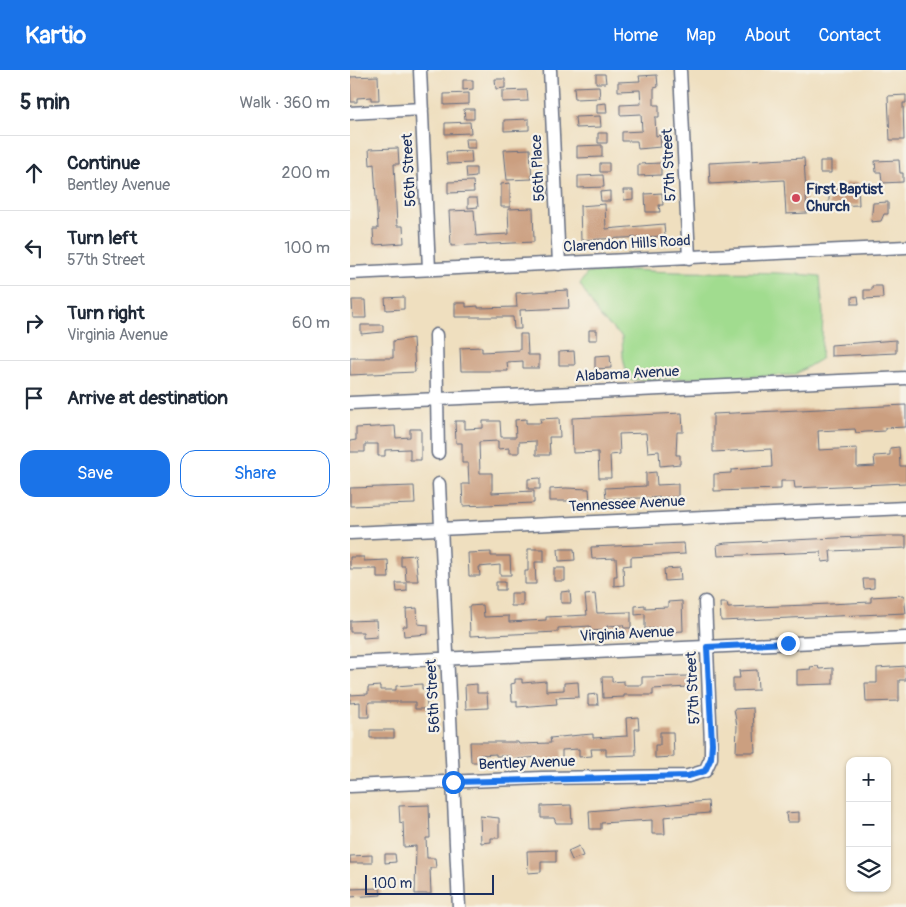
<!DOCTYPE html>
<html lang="en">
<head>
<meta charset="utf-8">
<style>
  :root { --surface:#fff; --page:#f6f6f7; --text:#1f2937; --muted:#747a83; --line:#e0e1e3; --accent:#1a73e8 }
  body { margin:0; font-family:Pangolin,sans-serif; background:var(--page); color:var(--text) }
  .controls { position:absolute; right:15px; bottom:15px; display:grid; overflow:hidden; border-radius:10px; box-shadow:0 1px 4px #0004 }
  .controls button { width:45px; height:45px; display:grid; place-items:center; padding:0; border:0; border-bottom:1px solid var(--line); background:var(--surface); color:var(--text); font:25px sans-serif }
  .scale { position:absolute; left:15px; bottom:12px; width:129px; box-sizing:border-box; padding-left:5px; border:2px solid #1b2f5e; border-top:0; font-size:14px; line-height:18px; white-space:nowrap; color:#1b2f5e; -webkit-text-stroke:4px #f7f3e8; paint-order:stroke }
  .stop { position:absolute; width:15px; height:15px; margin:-11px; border:4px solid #1a73e8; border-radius:50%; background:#fff }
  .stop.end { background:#1a73e8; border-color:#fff; box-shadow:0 1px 5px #0008 }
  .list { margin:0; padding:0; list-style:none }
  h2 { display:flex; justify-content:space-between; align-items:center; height:65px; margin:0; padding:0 20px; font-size:21px }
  h2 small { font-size:16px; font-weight:400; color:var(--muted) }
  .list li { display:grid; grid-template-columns:32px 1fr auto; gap:15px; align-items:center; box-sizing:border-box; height:75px; padding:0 20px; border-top:1px solid var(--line) }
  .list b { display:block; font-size:19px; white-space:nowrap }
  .list p { margin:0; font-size:16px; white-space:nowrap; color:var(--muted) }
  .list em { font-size:16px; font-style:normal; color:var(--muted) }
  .actions { display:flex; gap:10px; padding:15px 20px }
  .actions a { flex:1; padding:11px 0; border:1px solid var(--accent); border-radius:15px; text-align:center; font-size:18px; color:var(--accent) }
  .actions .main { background:var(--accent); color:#fff }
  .icon { flex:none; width:28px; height:28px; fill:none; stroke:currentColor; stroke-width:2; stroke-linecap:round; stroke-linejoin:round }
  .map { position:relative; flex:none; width:556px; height:837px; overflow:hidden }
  header { display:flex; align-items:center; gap:30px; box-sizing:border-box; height:70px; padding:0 25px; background:var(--accent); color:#fff }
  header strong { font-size:24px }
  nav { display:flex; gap:28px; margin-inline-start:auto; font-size:18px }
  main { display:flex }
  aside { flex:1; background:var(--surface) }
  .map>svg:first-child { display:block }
  .green { fill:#a1dc8f; stroke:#5e8676 }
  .building { fill:#cb9f80 }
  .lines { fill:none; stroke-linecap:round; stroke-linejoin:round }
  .minor-casing { stroke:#656d80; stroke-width:15 }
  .minor { stroke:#fff; stroke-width:12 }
  .route { stroke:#1a73e8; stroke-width:6 }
  .poi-dot { fill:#d1495b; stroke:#f7f3e8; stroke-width:2 }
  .labels { text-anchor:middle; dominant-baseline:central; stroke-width:4.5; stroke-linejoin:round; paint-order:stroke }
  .street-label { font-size:15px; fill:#1b2f5e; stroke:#f7f3e8 }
  .poi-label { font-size:15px; font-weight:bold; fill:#1b2f5e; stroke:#f7f3e8; text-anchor:start }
</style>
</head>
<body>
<header>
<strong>Kartio</strong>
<nav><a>Home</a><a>Map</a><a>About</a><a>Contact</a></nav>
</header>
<main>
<aside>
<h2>5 min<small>Walk · 360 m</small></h2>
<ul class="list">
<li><svg class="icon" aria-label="ahead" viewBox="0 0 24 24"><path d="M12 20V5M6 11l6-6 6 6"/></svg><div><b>Continue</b><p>Bentley Avenue</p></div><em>200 m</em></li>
<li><svg class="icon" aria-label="left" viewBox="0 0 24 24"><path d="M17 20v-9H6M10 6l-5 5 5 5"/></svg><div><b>Turn left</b><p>57th Street</p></div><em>100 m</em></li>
<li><svg class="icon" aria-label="right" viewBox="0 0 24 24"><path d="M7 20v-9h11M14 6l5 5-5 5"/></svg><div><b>Turn right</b><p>Virginia Avenue</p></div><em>60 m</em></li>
<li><svg class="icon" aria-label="arrive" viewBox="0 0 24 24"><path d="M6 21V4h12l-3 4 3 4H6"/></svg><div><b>Arrive at destination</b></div></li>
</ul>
<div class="actions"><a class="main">Save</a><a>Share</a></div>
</aside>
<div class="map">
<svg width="556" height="837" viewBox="0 0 556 837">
  <rect width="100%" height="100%" fill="#f7f3e8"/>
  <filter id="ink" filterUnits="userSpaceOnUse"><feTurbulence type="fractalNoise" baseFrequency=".02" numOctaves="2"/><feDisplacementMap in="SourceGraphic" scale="10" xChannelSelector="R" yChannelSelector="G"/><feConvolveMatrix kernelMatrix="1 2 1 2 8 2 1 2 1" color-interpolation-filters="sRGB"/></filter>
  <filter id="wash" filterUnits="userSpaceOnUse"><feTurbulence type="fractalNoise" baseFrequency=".0096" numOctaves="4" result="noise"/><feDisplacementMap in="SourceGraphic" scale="20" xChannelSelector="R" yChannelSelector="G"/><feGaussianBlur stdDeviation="1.12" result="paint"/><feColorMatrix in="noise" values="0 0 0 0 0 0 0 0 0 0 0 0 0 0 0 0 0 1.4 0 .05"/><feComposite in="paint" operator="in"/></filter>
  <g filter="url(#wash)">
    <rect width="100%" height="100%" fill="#efdfbf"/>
    <path class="green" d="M283 200C346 205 407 199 470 206L473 245 471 289 444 305 278 310 273 287 272 267 250 247 230 214 237 203Z"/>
    <g id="blocks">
      <path class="building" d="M246 4H255L256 13H246Z
        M307 5 308 17 304 18V35H309V47H305L306 66 310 65 311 77 288 79 287 71H272V62L292 61 291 44 270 45V35L291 34 290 20 268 21V12L290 11 289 6Z
        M28 6 29 30H21V27L7 28V32H1L0 7Z
        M145 9H155V18L146 19Z
        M113 10H123V19L113 20Z
        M249 16 250 28 225 29 224 17Z
        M177 20 178 31 152 32V21Z
        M119 23V34L94 35V24Z
        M556 25V33H553L554 70H540L538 26Z
        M256 33 257 43H247V34Z
        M114 39H124V49H115Z
        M250 46 251 57 226 58 225 47Z
        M179 49V60L154 61V50Z
        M120 52 121 63 95 64V53Z
        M248 63H257V73H248Z
        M115 69H125V78H116Z
        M252 75V87L227 88V76Z
        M48 78 49 94H44L47 156H53L54 173 24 175 23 159H28L24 94 20 95 19 79Z
        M180 79 182 109 157 110 154 80Z
        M121 81 122 93 97 94 96 82Z
        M454 88 457 143 436 144 434 110 360 114 359 93Z
        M549 90 550 103H553V112L532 113 531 102H526L525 91Z
        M470 91H481V103H470Z
        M250 93H259V102H250Z
        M311 93V105L288 106V94Z
        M116 98H126V107L117 108Z
        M253 105 254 117 228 118V106Z
        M123 111 124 122 98 123V112Z
        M508 112 509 135 479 136V123H487V118L495 117V113Z
        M160 113V137H151V114Z
        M273 120H283V129L274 130Z
        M260 121V131H251L250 122Z
        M312 123 313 135H309L310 142H296L295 124Z
        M118 128H127L128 137 118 138Z
        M538 132V144H534L531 151 521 152 523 133Z
        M255 134 256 159 314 154 315 166 231 170 230 136Z
        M183 138 184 172 101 176 99 141 124 140 126 166 138 165 159 164 158 139Z
        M522 216H532L533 228 514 229V220H522Z
        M218 220 219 238 170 240 171 259H164L163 247H105V233H116V237L128 236V238L167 237 166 223Z
        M508 226 509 234H502V227Z
        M54 227V239L36 240 35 228Z
        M2 230H15L16 248H3Z
        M11 255H33V262L11 264Z
        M239 260H247V270H239Z
        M170 264H177L178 285H189V298H173V291L157 292 158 301H111L110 278 132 277V282L170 280Z
        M63 268 65 302 0 305V288H43V271Z
        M546 270V283L481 286V275Z
        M224 281 225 295H209V282Z
        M260 285 261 298 245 299V286Z
        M556 335V357L535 358V361L516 362 506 363 505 359 468 361 469 380 507 378V397L525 396 524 386 540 385V378L549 377 550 396H556V413L445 418 444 411H431V419L364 421V404L381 403V400L422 397 421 379 363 382V344Z
        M332 343 333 362H327L326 385H330V394L310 396 309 381 298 382 296 363 269 364 270 384 260 385 261 408H249L248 382 223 383 222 348Z
        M209 348 210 367H199L200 385H186V371L169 372V383H159V378L148 379V371L129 372 130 403H142V423L184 421V433L113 436 112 414H119L118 393H112V373H106L105 351H115V359L133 358V351H150L151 367H166L165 350 176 349V353H191L190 349Z
        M45 356 46 368 60 367V359H71V390H60V379L35 380V386H28V374H15V382H0V371L6 370V358Z
        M306 402 307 415 328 414V427L256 429 255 418 296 416V403Z
        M190 408V419H178V409Z
        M64 416 65 434 0 436V418Z
        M216 418 239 419 240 431H200V419Z
        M531 466H556V478L480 481 481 491 472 492 471 482 368 486 367 475 375 473Z
        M334 473 335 484 281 487V495L273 496 274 515 264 516V506H267L266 488 242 489 241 477Z
        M178 479H194V492H185L186 514H175V501H178Z
        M208 479H224L225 490 209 491Z
        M141 482V486H160L161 505H150V495L129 497 130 506H119L118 483Z
        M65 485 68 511H56L55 496H51V486Z
        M0 487H14V491L38 490 39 508H27V499H0Z
        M204 498H215V511H204Z
        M330 498 331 510 315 511 314 499Z
        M513 509H524V518L514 519Z
        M146 512H155V520H146Z
        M46 513H57V521L47 522Z
        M220 521 221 533H211V522Z
        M161 523H173V536H161Z
        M245 524 247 543 281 542V558H274L273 555 257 556V560L241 561 240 556 208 558V562L120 566 119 536 133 535 134 547 159 546V552L196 550V547L237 545 235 525Z
        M554 525 556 543 371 551 370 533H377L378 538 458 535 521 532V527Z
        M332 531 333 561 319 562V558L295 559V544L285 545V536L295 535V538L318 537V532Z
        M67 538 68 554 78 555V564L54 566 53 556H57L56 539Z
        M26 550 27 567 13 568V562H0V551Z
        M468 596 469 599 483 598V614L447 615V600L461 599 460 597Z
        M556 596V610H549V631L516 632 515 613H527V598Z
        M407 600 408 620 383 621V608H390L389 601Z
        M338 606V617L303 619V625H274V627L253 628 252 607H262V612L274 611V615H292V607Z
        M165 609H172V613L196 611V621L214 620V613L228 612 229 627 206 628 207 634 167 637V631H162L161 614 165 613Z
        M72 614V619H76L77 639H65V632H20L18 633 19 647H10V632L0 633V625L18 624V617L30 616V620H46V616Z
        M127 614V623H137L138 638 116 639 115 615Z
        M247 624 248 635H238V625Z
        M403 638 405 682H386L387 656 384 639Z
        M288 647 289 659H285L286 685 256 686V679H241L242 686 229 687V679L212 680V691L188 690 187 687 160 690V686H146V684L130 685V692H121L120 672H168L169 674 201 673 200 668 230 665 243 664V668L277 666 276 648Z
        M20 660H44V668H20Z
        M310 662H323L324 687 305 688V675H310Z
        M358 731 359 743 314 747 315 764H302V750L251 753V759H240L239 741Z
        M79 735 80 768H76L77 788H85L86 798H80L81 824H65L66 776 54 777 53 752 50 753 49 736Z
        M221 735 222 753H206L204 748H191V736Z
        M449 742V752H437L436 743Z
        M130 746 149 748V768H141V772L131 773Z
        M229 776 233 786 222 790 218 781Z
        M206 780V792H191V802L178 803 177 781Z
        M35 784H45L46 792 35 793Z
        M22 785V793H0V786Z
        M30 818 31 825 0 827V819Z"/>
    </g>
  </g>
  <g filter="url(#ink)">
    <use href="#blocks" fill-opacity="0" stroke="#656d80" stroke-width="1"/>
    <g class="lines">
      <defs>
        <path id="minor" d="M70 0 79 199
          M200 0 209 194
          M330 0 339 188
          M0 43 72 39
          M0 203 556 177
          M86 265 88 383
          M0 333 556 308
          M89 414 109 837
          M0 463 556 438
          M0 593 556 568
          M0 716 192 708 338 706 355 701 361 688V674L355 532"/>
      </defs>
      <use href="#minor" class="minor-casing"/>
      <use href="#minor" class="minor"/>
    </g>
  </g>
  <g class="lines" filter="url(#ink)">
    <path class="route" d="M103 712 338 706 355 701 361 688 362 674 357 577 438 573"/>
  </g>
  <circle class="poi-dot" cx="446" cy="128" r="5"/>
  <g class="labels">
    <g class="street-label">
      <text transform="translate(319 95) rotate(-93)">57th Street</text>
      <text transform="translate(188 98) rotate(-93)">56th Place</text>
      <text transform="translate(59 100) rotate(-93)">56th Street</text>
      <text transform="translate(277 174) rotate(-3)">Clarendon Hills Road</text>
      <text transform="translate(277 304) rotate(-3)">Alabama Avenue</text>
      <text transform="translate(277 434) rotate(-3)">Tennessee Avenue</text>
      <text transform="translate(277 564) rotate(-3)">Virginia Avenue</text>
      <text transform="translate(343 618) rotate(-93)">57th Street</text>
      <text transform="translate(83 626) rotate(-93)">56th Street</text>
      <text transform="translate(177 693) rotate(-2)">Bentley Avenue</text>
    </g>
    <g class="poi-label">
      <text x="456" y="119">First Baptist<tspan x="456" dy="17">Church</tspan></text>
    </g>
  </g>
</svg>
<div class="controls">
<button>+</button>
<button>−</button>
<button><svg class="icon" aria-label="layers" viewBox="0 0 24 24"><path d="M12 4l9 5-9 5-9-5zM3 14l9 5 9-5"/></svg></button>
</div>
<div class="scale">100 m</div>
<div class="stop" style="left:103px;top:712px"></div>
<div class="stop end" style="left:438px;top:573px"></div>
</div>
</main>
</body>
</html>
